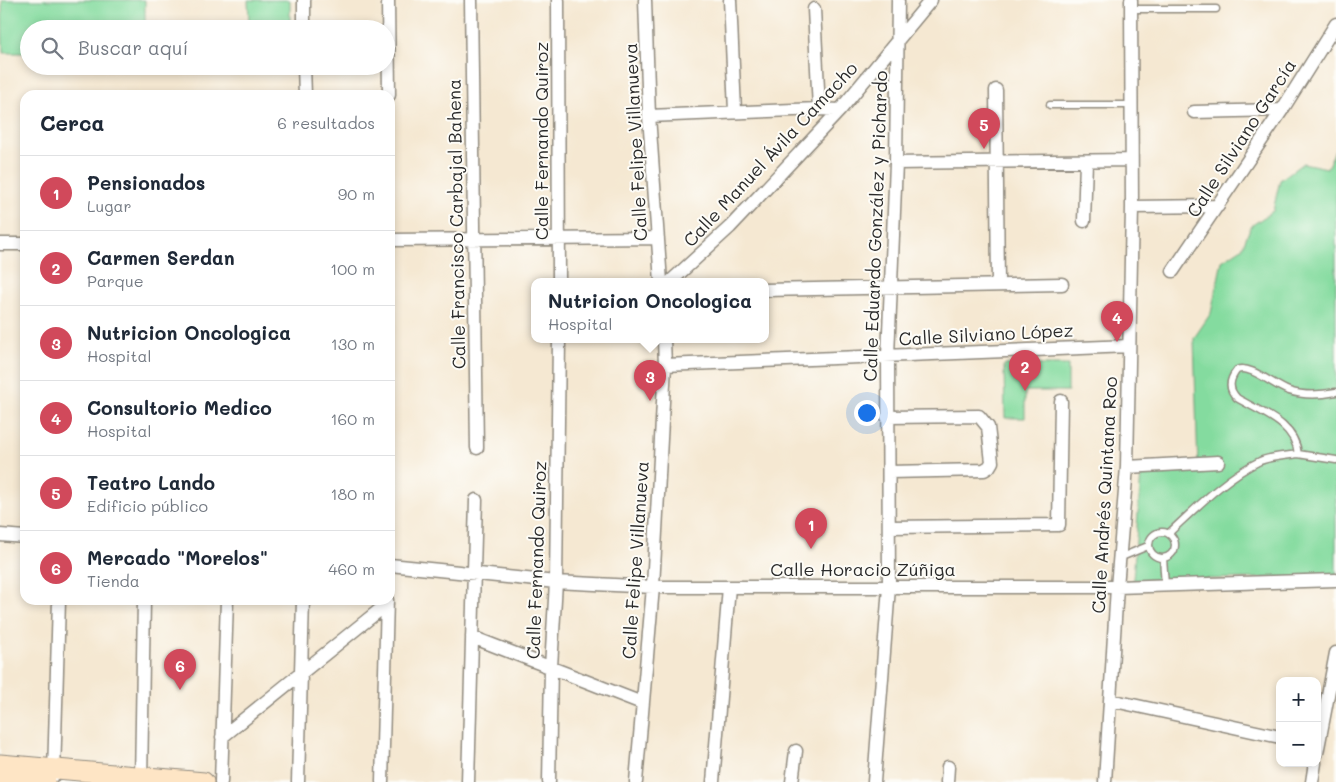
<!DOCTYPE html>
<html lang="es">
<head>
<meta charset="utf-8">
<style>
  :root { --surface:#fff; --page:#f2f2f3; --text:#1f2937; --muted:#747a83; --line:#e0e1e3; --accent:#d1495b }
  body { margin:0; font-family:Mali,sans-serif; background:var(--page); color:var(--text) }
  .controls { position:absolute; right:15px; bottom:15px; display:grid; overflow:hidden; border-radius:10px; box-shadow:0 2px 8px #0003 }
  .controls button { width:45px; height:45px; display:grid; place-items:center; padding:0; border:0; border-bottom:1px solid var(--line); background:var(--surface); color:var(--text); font:25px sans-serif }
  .you { position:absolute; left:866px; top:412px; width:18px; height:18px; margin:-12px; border:4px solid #fff; border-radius:50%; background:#1a73e8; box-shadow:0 0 0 8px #1a73e833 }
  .badge { display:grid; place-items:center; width:32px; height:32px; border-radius:50%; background:var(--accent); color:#fff; font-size:16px; font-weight:700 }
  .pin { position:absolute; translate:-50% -41px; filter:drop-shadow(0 1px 2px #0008) }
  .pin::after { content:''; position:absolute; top:26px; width:18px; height:15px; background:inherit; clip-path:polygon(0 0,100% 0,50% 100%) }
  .popup { position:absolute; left:531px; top:278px; width:238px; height:65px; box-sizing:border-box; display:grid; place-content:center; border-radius:10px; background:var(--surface); filter:drop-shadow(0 1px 4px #0005); font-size:16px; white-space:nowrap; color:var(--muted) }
  .popup b { font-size:19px; color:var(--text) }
  .popup::after { content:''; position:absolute; left:50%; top:100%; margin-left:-10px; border:10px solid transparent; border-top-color:var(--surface) }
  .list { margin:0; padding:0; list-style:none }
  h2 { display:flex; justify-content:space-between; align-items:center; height:65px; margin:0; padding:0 20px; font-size:21px }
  h2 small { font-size:16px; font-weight:400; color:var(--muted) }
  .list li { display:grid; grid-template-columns:32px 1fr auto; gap:15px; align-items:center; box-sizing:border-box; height:75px; padding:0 20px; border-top:1px solid var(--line) }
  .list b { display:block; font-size:19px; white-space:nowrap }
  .list p { margin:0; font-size:16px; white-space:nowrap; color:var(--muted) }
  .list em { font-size:16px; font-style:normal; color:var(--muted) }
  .icon { flex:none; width:28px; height:28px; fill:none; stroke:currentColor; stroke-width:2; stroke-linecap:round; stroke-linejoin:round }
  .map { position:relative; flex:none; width:1336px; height:782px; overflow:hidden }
  .search { position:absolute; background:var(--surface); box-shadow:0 2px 8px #0003; left:20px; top:20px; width:375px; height:55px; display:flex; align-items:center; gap:12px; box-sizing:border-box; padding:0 18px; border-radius:28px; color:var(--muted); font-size:19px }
  .panel { position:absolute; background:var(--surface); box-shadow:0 2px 8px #0003; left:20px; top:90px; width:375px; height:515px; border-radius:15px }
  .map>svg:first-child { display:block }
  .green { fill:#84db9f; stroke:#588365 }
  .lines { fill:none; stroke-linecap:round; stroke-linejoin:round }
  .service-casing { stroke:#908a7e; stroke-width:9 }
  .minor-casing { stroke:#908a7e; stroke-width:15 }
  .secondary-casing { stroke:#908a7e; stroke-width:21 }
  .service { stroke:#fff; stroke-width:6 }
  .minor { stroke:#fff; stroke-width:12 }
  .secondary { stroke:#fee5c5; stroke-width:19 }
  .labels { text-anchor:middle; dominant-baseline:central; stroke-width:4; stroke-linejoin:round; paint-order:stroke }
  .street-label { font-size:18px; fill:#2b2b2b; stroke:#fdfcf7 }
</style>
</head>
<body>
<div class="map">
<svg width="1336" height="782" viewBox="0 0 1336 782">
  <rect width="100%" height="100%" fill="#fdfcf7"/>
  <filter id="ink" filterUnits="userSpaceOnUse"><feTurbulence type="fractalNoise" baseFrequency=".02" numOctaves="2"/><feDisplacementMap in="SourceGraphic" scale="10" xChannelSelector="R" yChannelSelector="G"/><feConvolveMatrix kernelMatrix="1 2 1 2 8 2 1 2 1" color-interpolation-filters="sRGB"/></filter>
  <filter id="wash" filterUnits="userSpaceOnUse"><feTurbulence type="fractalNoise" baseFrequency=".0096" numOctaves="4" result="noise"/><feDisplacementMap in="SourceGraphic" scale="20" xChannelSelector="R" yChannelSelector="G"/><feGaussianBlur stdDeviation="1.12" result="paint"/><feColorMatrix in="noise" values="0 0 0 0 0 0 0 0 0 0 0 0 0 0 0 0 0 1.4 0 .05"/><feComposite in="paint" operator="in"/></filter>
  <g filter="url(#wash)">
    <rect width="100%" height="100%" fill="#f5e8d2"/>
    <path class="green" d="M2 0H145V29H29V53H3Z
      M248 0H290V21H249Z
      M1336 148V577L1133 580 1141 473 1198 470 1194 338 1211 313 1222 261 1242 248 1251 226 1273 211 1280 180 1303 163 1327 168Z
      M1004 365H1068V391H1025V418H1005Z"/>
  </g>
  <g filter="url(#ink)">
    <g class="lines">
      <defs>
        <path id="service" d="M1131 9H1216
          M1050 105H1131
          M1298 454 1336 460
          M1149 545a13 13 0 1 1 26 0a13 13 0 1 1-26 0Z
          M1169 533C1196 508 1226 477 1260 461 1272 456 1286 456 1298 454 1295 423 1262 413 1237 398 1228 389 1229 380 1237 370 1250 364 1274 386 1289 391 1304 396 1321 395 1336 392
          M1119 558 1148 546
          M1163 558 1165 585"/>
        <path id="minor" d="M304 0V29
          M388 0 389 95
          M471 0 477 448
          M558 0 559 282
          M645 0 649 116 661 282
          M730 0 735 111
          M814 9 819 109
          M304 66 305 95
          M996 90 998 284
          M1194 112 1282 110
          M649 116 819 109 840 110
          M896 163 1131 160
          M1132 207 1218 206
          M1084 221 1086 162
          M390 240 658 238
          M0 244H25
          M1173 271 1282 110 1336 24
          M670 282 730 227 840 110 931 0
          M765 290 1062 284
          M665 365 1129 346
          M887 417 979 416 988 427 992 462 989 467 984 470 889 472
          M1127 467 1218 462
          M889 527 1059 525 1061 401
          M0 535 25 537
          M390 565 556 582 653 587H1117L1336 580
          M472 637 642 703
          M1110 700 1280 737
          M222 737 387 604
          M1317 753 1336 653
          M54 775 59 600
          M141 782 144 600
          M221 782 227 600
          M298 782 303 600
          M382 782 387 600
          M468 782 476 500
          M549 782 551 667 556 582 559 340
          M636 782 653 587 665 365 664 340
          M713 782 729 587
          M792 782 796 751
          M874 782 889 587 888 356 896 163 898 0
          M947 782 948 767
          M1105 782 1117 587 1127 467 1132 207 1131 0
          M1312 782 1315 763"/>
        <path id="secondary" d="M0 764 204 782
          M0 777 46 782"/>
      </defs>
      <use href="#service" class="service-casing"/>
      <use href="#minor" class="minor-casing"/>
      <use href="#secondary" class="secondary-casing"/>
      <use href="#service" class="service"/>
      <use href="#minor" class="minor"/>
      <use href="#secondary" class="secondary"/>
    </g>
  </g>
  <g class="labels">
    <g class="street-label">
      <text transform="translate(1241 138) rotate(-57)">Calle Silviano García</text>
      <text transform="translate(541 141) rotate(-90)">Calle Fernando Quiroz</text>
      <text transform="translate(635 142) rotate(-93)">Calle Felipe Villanueva</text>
      <text transform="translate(770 154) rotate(-47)">Calle Manuel Ávila Camacho</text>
      <text transform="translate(456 224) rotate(-91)">Calle Francisco Carbajal Bahena</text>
      <text transform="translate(875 226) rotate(-88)">Calle Eduardo González y Pichardo</text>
      <text transform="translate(986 334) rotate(-3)">Calle Silviano López</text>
      <text transform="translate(1104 495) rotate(-87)">Calle Andrés Quintana Roo</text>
      <text transform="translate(536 560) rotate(-88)">Calle Fernando Quiroz</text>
      <text transform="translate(635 560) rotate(-86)">Calle Felipe Villanueva</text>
      <text x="863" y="569">Calle Horacio Zúñiga</text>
    </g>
  </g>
</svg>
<div class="controls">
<button>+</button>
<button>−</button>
</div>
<div class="you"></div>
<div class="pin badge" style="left:811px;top:549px">1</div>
<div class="pin badge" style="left:1025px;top:391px">2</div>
<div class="pin badge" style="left:650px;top:401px">3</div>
<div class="popup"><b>Nutricion Oncologica</b>Hospital</div>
<div class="pin badge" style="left:1117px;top:342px">4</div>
<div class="pin badge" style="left:984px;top:149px">5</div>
<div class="pin badge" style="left:180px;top:690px">6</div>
<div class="search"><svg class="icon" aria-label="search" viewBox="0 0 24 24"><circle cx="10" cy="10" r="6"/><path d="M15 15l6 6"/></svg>Buscar aquí</div>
<section class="panel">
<h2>Cerca<small>6 resultados</small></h2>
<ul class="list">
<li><span class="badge">1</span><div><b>Pensionados</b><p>Lugar</p></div><em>90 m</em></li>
<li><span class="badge">2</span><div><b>Carmen Serdan</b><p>Parque</p></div><em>100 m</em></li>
<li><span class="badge">3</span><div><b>Nutricion Oncologica</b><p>Hospital</p></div><em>130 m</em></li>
<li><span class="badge">4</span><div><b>Consultorio Medico</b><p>Hospital</p></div><em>160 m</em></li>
<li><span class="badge">5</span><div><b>Teatro Lando</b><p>Edificio público</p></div><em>180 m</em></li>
<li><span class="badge">6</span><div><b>Mercado &quot;Morelos&quot;</b><p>Tienda</p></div><em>460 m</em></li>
</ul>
</section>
</div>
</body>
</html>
